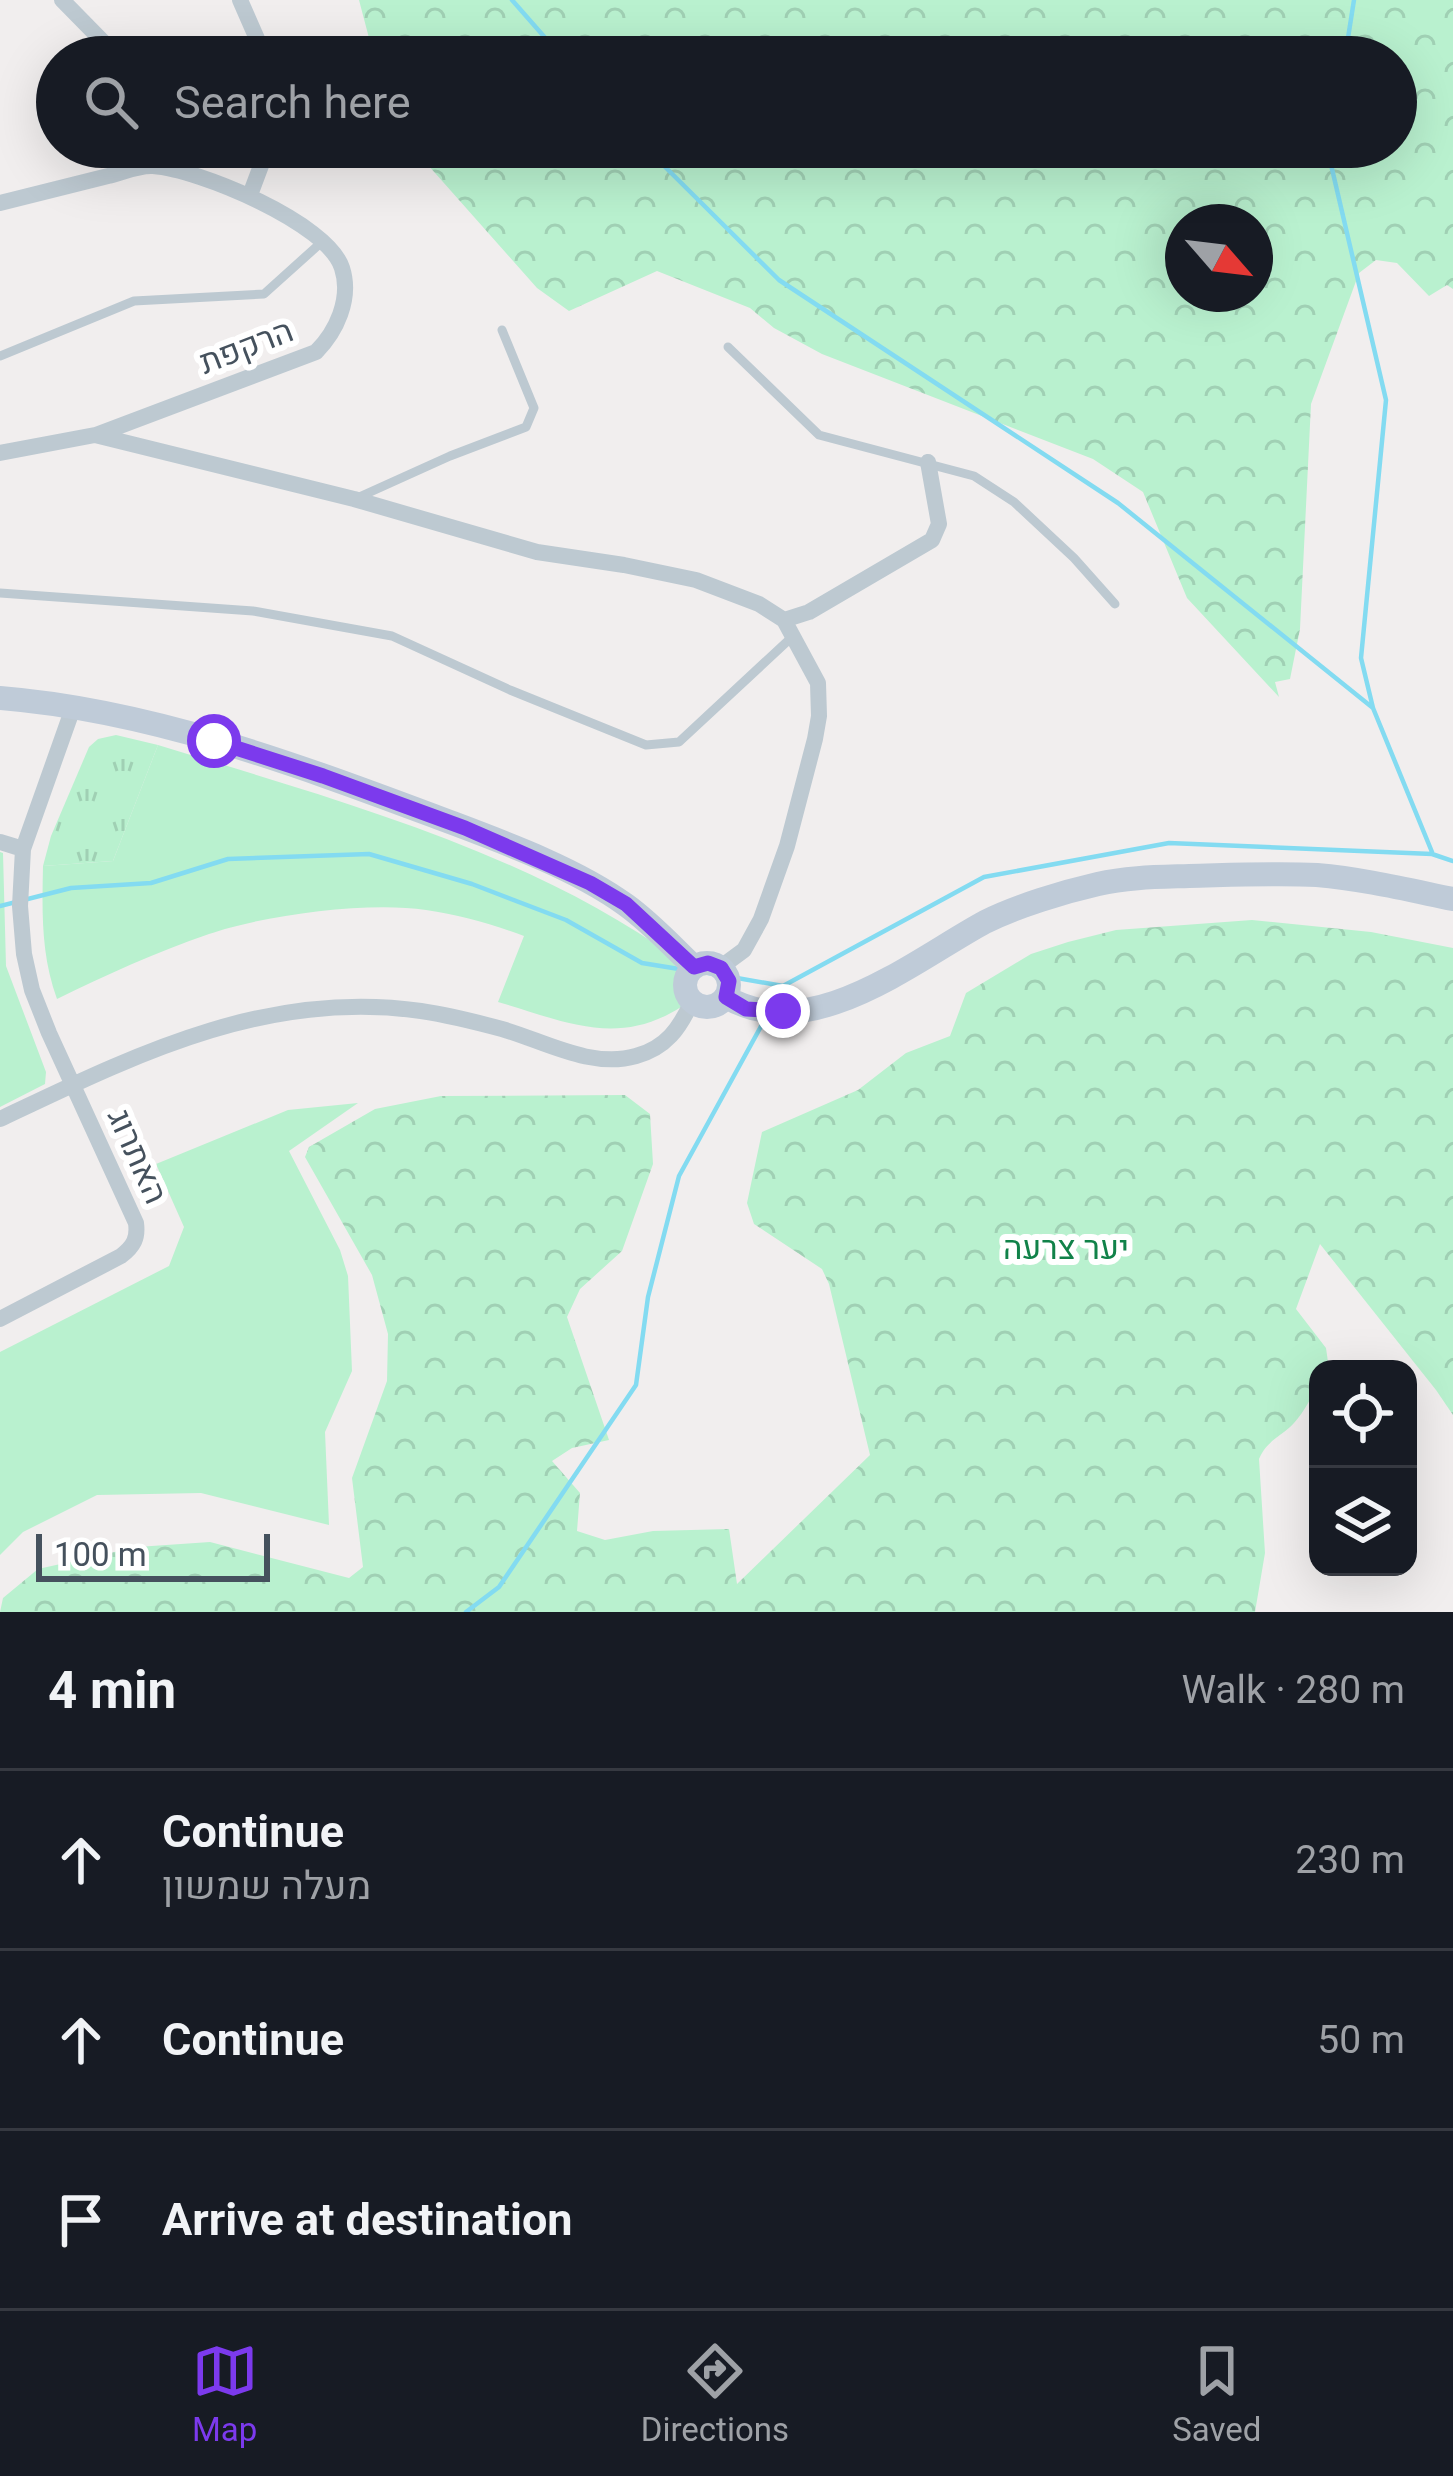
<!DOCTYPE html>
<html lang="en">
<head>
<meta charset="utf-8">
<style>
  :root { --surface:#171b24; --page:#242831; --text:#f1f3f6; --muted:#9ea1a6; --line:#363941; --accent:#7c3aed }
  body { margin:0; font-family:Roboto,Heebo,sans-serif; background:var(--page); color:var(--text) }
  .controls { position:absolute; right:36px; bottom:36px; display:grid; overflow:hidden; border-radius:24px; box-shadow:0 12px 48px #0002 }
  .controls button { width:108px; height:108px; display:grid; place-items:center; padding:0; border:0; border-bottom:3px solid var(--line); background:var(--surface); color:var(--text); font:60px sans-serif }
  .compass { position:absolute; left:1165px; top:204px; width:108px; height:108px; border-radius:50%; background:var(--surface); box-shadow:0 12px 48px #0002; rotate:118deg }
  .scale { position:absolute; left:36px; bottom:30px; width:234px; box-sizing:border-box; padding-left:12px; border:6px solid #45515d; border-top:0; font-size:33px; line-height:42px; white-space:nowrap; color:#45515d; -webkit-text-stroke:9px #fff; paint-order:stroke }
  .stop { position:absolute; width:36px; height:36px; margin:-27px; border:9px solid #7c3aed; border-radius:50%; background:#fff }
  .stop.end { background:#7c3aed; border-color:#fff; box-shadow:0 3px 12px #0008 }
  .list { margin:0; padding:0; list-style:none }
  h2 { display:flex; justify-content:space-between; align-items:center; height:156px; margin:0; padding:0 48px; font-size:51px }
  h2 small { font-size:39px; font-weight:400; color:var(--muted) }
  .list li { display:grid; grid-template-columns:78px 1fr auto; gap:36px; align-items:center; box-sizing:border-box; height:180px; padding:0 48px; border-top:3px solid var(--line) }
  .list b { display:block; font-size:45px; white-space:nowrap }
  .list p { margin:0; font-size:39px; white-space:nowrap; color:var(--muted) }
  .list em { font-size:39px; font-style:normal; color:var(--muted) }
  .icon { flex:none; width:66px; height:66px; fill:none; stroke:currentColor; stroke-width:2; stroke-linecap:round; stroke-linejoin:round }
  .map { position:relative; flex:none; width:1453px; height:1612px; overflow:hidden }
  .search { position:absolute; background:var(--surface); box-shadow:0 12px 48px #0002; left:36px; right:36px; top:36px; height:132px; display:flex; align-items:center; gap:30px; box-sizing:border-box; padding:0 42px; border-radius:66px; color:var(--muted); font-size:45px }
  .sheet { height:696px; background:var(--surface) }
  nav { display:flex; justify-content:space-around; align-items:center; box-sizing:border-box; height:168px; border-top:3px solid var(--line); background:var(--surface); font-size:33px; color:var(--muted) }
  nav a { display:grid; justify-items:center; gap:6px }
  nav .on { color:var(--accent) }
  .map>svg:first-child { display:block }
  .grass { fill:#b9f1cf }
  .forest { fill:url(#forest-crowns); fill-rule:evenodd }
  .park { fill:url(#park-tufts) }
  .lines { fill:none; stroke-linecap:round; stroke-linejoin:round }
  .stream { stroke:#83dbf1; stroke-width:4.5 }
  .lane { stroke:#bdc9d1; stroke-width:9 }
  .street { stroke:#bdc9d1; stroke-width:16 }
  .secondary { stroke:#bfcbd8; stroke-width:24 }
  .route { stroke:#7c3aed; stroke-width:15 }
  .labels { text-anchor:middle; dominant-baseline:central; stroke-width:12; stroke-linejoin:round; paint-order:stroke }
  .street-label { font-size:33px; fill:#45515d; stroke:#fff }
  .park-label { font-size:33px; fill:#118249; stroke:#fff }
</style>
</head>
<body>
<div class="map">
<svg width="1453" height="1612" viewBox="0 0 1453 1612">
  <defs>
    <pattern id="forest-crowns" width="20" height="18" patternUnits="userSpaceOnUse" patternTransform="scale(3)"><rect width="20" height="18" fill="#b9f1cf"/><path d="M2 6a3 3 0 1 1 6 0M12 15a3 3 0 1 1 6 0" fill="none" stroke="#a0d0b4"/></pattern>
    <pattern id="park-tufts" width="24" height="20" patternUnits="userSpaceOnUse" patternTransform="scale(3)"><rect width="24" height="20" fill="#b9f1cf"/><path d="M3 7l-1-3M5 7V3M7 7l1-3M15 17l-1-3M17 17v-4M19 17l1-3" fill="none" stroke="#a0d0b4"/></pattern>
  </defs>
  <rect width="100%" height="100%" fill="#f1eeee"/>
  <path class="grass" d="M158 745C331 798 531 852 678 960L681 1007C617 1048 564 1021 498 1002L524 936C492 924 460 915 426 910 368 901 264 915 209 934 156 952 106 975 57 999 41 955 42 912 43 866L113 861Z
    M0 852 3 853 6 966 46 1072 45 1084 0 1107Z
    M358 1103 289 1151 340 1250 348 1276 352 1371 325 1432 329 1525 201 1493 97 1495 23 1532 0 1555V1352L169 1266 184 1227 156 1164 288 1110Z"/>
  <path class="forest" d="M359 0H1453V289L1447 285 1429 296 1397 263 1376 260 1359 273 1311 404 1300 629 1290 679 1275 682 1279 697 1187 598 1143 492 1093 459 822 354 774 328 750 308 657 271 569 311 537 288 412 147H1396V57H374ZM1183 222H1255V294H1183Z
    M1252 920 1371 932 1453 948V1415L1436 1390 1320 1244 1296 1309 1326 1348 1329 1369H1318C1318 1389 1307 1408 1294 1423 1281 1437 1268 1439 1259 1459L1265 1553 1255 1612H0L3 1598 38 1569 137 1547 210 1542 349 1578 363 1567 352 1478 387 1381 388 1334 372 1275 305 1157 309 1147 375 1109 441 1096 625 1095 650 1114 653 1164 622 1251 580 1289 567 1317 609 1440 572 1448 552 1461 580 1493 577 1531 605 1540 653 1531 729 1529 737 1584 870 1455 829 1284 822 1269 754 1224 747 1203 762 1132 858 1090 906 1053 950 1036 966 993 1031 954 1068 942 1116 930Z"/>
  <path class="park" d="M116 735 158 745 113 861 43 866 51 836 89 747 98 739Z"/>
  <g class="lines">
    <path class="stream" d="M512 0 562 57
      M1345 57 1354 0
      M645 147 779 280 1118 503 1373 708
      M1330 147 1329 156 1386 400 1361 658 1373 708 1432 852
      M0 906 71 888 151 883 228 859 369 854 472 884 566 920 642 963 679 969
      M703 972 783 986 984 877 1169 843 1432 854 1453 861
      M466 1612 499 1587 636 1385 648 1297 679 1176 765 1019"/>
    <path class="lane" d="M728 347 819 435 974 476 1014 502 1074 558 1115 604
      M0 356 134 301 264 294 324 240
      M357 498 450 456 526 427 534 408 502 330
      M0 593 253 611 392 636 510 690 646 745 679 742 792 637"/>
    <path class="street" d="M62 0 118 57
      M240 0 265 57
      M146 147 149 166
      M250 195 268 147
      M0 203C36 194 72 185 108 176 122 173 138 165 153 166 198 169 328 223 342 268 352 299 336 332 316 352L96 435
      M0 453 95 435 354 499 537 552 624 565 696 580 759 604 784 620 818 683 819 716 815 739 787 846 761 919 744 950 721 967
      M784 620 809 612 932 540 939 524 928 462
      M0 842 23 849
      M0 1119C135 1055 266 989 421 1011 448 1015 476 1022 502 1029 544 1041 591 1069 636 1056 666 1048 680 1028 692 1001
      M0 1319 121 1256C134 1246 138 1238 136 1223L49 1033 32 990 24 954 20 906 23 849 73 708"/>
    <path class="secondary" d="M0 698C149 710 295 764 434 816 497 840 572 866 626 905 651 923 672 946 694 967
      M685 985a22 22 0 1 1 44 0a22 22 0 1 1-44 0Z
      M726 997C810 1047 913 961 985 922 1017 906 1063 892 1098 884 1128 877 1159 877 1189 876 1232 875 1275 873 1317 875 1363 879 1409 890 1453 899"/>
  </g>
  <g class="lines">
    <path class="route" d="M214 741 323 776 465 828 590 883 626 904 694 967 708 963 721 968 729 981 726 997 746 1009 783 1011"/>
  </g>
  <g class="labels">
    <g class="street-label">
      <text transform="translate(246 346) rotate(-21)">הרקפת</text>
      <text transform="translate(138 1156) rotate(66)">האתרוג</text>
    </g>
    <g class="park-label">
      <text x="1066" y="1247">יער צרעה</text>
    </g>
  </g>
</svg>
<div class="controls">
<button><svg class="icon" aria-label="locate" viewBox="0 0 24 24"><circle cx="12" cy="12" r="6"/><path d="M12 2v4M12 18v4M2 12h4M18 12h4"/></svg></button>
<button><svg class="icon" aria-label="layers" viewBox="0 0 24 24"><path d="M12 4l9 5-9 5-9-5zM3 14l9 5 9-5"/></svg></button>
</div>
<svg class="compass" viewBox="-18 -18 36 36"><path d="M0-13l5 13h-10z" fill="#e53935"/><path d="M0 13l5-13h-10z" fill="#9ea1a6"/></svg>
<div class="scale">100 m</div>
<div class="stop" style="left:214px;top:741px"></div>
<div class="stop end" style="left:783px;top:1011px"></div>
<div class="search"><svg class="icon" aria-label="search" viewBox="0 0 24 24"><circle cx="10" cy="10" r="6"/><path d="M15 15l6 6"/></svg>Search here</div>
</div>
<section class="sheet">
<h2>4 min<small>Walk · 280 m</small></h2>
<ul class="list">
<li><svg class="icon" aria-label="ahead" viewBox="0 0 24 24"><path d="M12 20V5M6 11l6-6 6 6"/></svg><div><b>Continue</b><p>מעלה שמשון</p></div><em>230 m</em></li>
<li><svg class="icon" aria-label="ahead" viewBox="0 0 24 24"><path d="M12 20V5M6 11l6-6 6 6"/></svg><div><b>Continue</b></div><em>50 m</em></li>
<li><svg class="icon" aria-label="arrive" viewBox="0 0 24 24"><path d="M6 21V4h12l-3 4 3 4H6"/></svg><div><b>Arrive at destination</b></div></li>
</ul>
</section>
<nav>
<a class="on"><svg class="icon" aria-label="map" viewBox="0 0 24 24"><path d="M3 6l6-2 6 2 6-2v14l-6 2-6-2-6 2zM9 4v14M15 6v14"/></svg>Map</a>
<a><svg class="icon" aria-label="directions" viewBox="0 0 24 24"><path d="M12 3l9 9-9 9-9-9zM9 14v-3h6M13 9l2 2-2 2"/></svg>Directions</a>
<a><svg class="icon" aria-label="saved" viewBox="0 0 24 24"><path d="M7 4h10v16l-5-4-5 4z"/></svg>Saved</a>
</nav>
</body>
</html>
